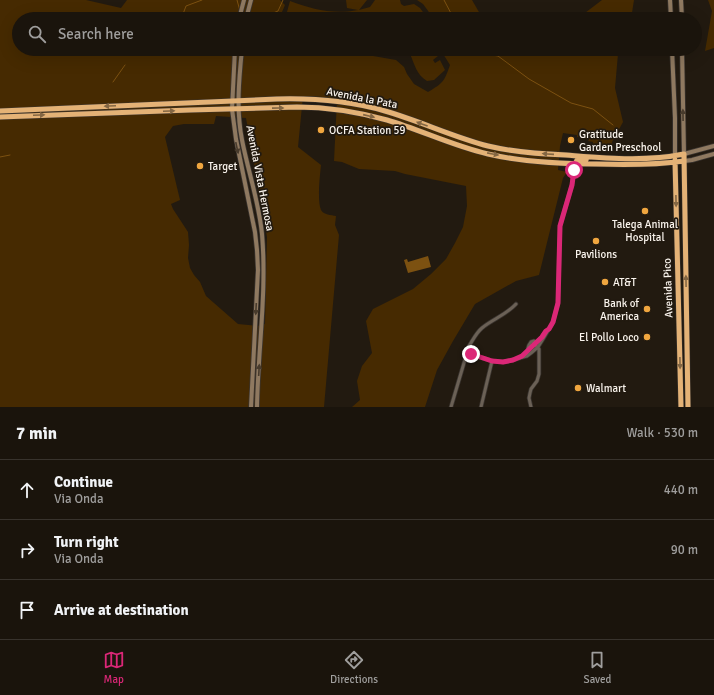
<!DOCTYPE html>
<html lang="en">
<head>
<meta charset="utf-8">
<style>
  :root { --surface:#1a140c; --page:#27211a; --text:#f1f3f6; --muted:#9f9e9d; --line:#38332d; --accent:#db2777 }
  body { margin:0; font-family:Signika,sans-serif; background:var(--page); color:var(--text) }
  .stop { position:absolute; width:12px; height:12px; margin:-9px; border:3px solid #db2777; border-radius:50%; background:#fff }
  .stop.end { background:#db2777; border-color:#fff; box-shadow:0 1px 4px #0008 }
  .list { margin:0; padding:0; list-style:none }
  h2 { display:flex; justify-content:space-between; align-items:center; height:52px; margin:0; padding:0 16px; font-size:17px }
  h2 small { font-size:13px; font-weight:400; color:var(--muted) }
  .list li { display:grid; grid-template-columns:26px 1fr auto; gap:12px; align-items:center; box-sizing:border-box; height:60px; padding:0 16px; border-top:1px solid var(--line) }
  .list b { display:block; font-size:15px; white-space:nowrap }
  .list p { margin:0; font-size:13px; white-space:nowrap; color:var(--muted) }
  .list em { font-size:13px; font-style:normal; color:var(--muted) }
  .icon { flex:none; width:22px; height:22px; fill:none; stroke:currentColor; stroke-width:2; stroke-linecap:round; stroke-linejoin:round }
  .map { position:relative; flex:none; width:714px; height:407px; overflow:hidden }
  .search { position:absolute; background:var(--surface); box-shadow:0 4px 16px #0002; left:12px; right:12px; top:12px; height:44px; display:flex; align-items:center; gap:10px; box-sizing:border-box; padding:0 14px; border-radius:22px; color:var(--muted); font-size:15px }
  .sheet { height:232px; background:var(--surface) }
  nav { display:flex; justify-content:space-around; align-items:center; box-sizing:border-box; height:56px; border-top:1px solid var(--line); background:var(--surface); font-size:11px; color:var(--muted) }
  nav a { display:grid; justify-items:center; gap:2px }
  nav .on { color:var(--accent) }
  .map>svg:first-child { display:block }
  .green { fill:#462a01; fill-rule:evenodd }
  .water { fill:#7c5111 }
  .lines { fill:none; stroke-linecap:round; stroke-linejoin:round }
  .stream { stroke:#7c5111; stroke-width:1 }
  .street-casing { stroke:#3b3530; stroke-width:4.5 }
  .secondary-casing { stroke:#3b3530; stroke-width:5.5 }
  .highway-casing { stroke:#3b3530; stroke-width:6 }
  .street { stroke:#6b6156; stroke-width:3 }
  .secondary { stroke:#8f7960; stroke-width:4 }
  .highway { stroke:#e4b276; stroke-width:5 }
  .oneway { fill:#836643 }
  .oneway2 { fill:#483b2c }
  .route { stroke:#db2777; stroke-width:5 }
  .poi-dot { fill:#f0a63f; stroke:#221a10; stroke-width:1.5 }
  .labels { text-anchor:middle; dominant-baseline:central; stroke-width:3.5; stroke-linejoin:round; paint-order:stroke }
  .street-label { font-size:11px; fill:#faf4ed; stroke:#221a10 }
  .poi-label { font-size:11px; fill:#faf4ed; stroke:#221a10; text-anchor:start }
</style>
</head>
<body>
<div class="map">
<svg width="714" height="407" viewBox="0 0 714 407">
  <rect width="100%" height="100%" fill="#221a10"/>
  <path class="green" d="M0 0H86L121 8 127 0H280L285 5 279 19H19V49H333L396 60 404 67 407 74 414 84 428 92C443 83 444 82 450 65L440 49H620L618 54 615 88 623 122 612 142 613 151H591L593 142 588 141 589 139 577 137V135L563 133 560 146 558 170 567 172 563 178 539 275 516 281 475 304 453 341 437 370 425 407H352L360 400 357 381 362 366 372 353 366 321 373 309 413 289 431 274 446 259 455 243 463 227 467 206 466 186 405 174 395 171 359 169 342 162 334 161 337 100 323 97 303 96 298 147 321 165C320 175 317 201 321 210 324 215 331 215 336 216L335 225 339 235 324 407H0ZM216 116 246 118 267 237 265 324 258 326 238 324 206 296 200 282 194 275 190 268 188 258 189 245 188 232 173 209 171 204 180 200 165 137 173 126 184 124H214Z
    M346 0H367L359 10 370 7 375 0H400L401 4 404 6 414 4 420 8 428 19H285L290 1C312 9 333 15 358 10L347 8Z
    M417 0H472L483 19H434L423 4Z
    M602 0H634L631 19H577Z
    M708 0H714V48L705 51 712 11Z
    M381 49H431L433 55 436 54 438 56 433 60 435 63 440 60 445 70 434 80 427 81C416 74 415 65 410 54Z"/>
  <path class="water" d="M428 256 431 267 408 273 404 260 407 259 408 262Z"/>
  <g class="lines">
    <path class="stream" d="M237 0 240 11
      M444 0 454 19
      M248 15 255 19
      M178 19 183 14 186 6 202 0
      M257 19 261 18 278 11 283 0
      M465 49H468
      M474 49 481 53 498 56 529 79 571 103 593 109 613 125
      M113 82 125 65
      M0 157 10 155"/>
    <defs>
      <path id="street" d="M529 350 528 348 529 345 531 342 534 341
        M467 353 492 361 503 362 513 360 523 357 527 356 531 353 538 347 543 339 553 322 558 303 560 226 572 185 575 164
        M523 356 542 337 546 331
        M451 407 469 346C473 340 476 333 482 328 493 319 506 315 516 304
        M481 407 492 361
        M531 407 529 398 530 393 531 389 537 381 539 374V349L533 342"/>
      <path id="secondary" d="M670 0 671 19
        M681 0 682 19
        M239 19 244 0
        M246 19 251 0
        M235 49 232 109 236 139 255 232 257 250 258 270 251 407
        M242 49C239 79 236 110 242 140 248 171 259 202 262 234 267 292 258 349 257 407
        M672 49 675 118V155
        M682 49 684 154 714 146
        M684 161 692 160 714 154"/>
      <path id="highway" d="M0 111 277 99C313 98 350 101 385 111 420 121 453 137 488 146 513 152 540 154 566 155 605 158 645 162 684 154L688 407
        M0 117 190 110 297 107C327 107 358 112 387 120 421 130 453 146 488 154 523 162 560 164 596 164 626 165 655 165 684 161
        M675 160 681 407
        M575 164 577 160H586L587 157"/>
    </defs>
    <use href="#street" class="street-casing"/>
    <use href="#secondary" class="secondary-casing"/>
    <use href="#highway" class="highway-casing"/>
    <use href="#street" class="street"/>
    <use href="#secondary" class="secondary"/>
    <use href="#highway" class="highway"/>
  </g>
  <defs><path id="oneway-solid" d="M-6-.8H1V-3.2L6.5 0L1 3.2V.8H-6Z"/></defs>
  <g class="oneway">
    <use href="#oneway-solid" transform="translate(110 106) rotate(177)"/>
    <use href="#oneway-solid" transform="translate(278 108) rotate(-1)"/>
    <use href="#oneway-solid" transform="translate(169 111) rotate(-2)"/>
    <use href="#oneway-solid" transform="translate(39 115) rotate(-2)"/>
    <use href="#oneway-solid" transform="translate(369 116) rotate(13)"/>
    <use href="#oneway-solid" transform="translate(422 124) rotate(-160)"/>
    <use href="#oneway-solid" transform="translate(493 154) rotate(11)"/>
    <use href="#oneway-solid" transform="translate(548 154) rotate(-176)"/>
    <use href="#oneway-solid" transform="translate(676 201) rotate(89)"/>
    <use href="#oneway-solid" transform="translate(686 281) rotate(-91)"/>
    <use href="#oneway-solid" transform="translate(680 363) rotate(89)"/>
  </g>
  <g class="oneway2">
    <use href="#oneway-solid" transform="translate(683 115) rotate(-91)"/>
    <use href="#oneway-solid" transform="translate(237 148) rotate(78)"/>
    <use href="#oneway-solid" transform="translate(256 309) rotate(93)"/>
    <use href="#oneway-solid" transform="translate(259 370) rotate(-87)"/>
  </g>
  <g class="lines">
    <path class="route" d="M471 354 492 361 503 362 513 360 522 356 542 337 546 331 549 329 553 322 558 303 560 226 572 185 574 170"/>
  </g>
  <g class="poi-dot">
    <circle cx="321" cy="130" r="4"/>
    <circle cx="571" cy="140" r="4"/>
    <circle cx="200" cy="166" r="4"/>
    <circle cx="645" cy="211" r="4"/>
    <circle cx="596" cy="241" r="4"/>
    <circle cx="605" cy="282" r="4"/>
    <circle cx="647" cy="309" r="4"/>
    <circle cx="647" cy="337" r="4"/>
    <circle cx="578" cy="388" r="4"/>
  </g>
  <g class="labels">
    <g class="street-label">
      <text transform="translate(362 98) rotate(11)">Avenida la Pata</text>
      <text transform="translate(260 178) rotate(79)">Avenida Vista Hermosa</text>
      <text transform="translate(668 288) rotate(-92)">Avenida Pico</text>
    </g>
    <g class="poi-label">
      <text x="329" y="130">OCFA Station 59</text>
      <text x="579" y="134">Gratitude<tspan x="579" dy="13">Garden Preschool</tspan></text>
      <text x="208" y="166">Target</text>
      <text x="645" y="224" text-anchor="middle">Talega Animal<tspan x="645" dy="13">Hospital</tspan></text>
      <text x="596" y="254" text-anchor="middle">Pavilions</text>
      <text x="613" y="282">AT&amp;T</text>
      <text x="639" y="303" text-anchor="end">Bank of<tspan x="639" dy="13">America</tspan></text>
      <text x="639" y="337" text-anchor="end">El Pollo Loco</text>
      <text x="586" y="388">Walmart</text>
    </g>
  </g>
</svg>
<div class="stop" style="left:574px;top:170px"></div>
<div class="stop end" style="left:471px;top:354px"></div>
<div class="search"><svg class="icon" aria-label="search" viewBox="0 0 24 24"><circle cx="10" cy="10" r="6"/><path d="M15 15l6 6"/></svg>Search here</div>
</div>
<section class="sheet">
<h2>7 min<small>Walk · 530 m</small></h2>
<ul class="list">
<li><svg class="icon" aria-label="ahead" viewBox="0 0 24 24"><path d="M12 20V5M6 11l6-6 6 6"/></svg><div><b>Continue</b><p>Via Onda</p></div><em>440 m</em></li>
<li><svg class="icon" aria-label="right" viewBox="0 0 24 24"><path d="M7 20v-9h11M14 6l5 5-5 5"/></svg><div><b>Turn right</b><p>Via Onda</p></div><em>90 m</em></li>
<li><svg class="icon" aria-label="arrive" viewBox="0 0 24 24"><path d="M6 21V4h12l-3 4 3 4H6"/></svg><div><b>Arrive at destination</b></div></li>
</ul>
</section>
<nav>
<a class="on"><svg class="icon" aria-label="map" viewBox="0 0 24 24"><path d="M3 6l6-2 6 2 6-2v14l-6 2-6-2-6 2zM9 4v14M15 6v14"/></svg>Map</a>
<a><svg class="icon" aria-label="directions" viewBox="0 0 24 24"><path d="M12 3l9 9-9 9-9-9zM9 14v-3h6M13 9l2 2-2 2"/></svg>Directions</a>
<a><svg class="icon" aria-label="saved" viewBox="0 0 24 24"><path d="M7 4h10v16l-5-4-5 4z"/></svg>Saved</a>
</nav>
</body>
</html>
